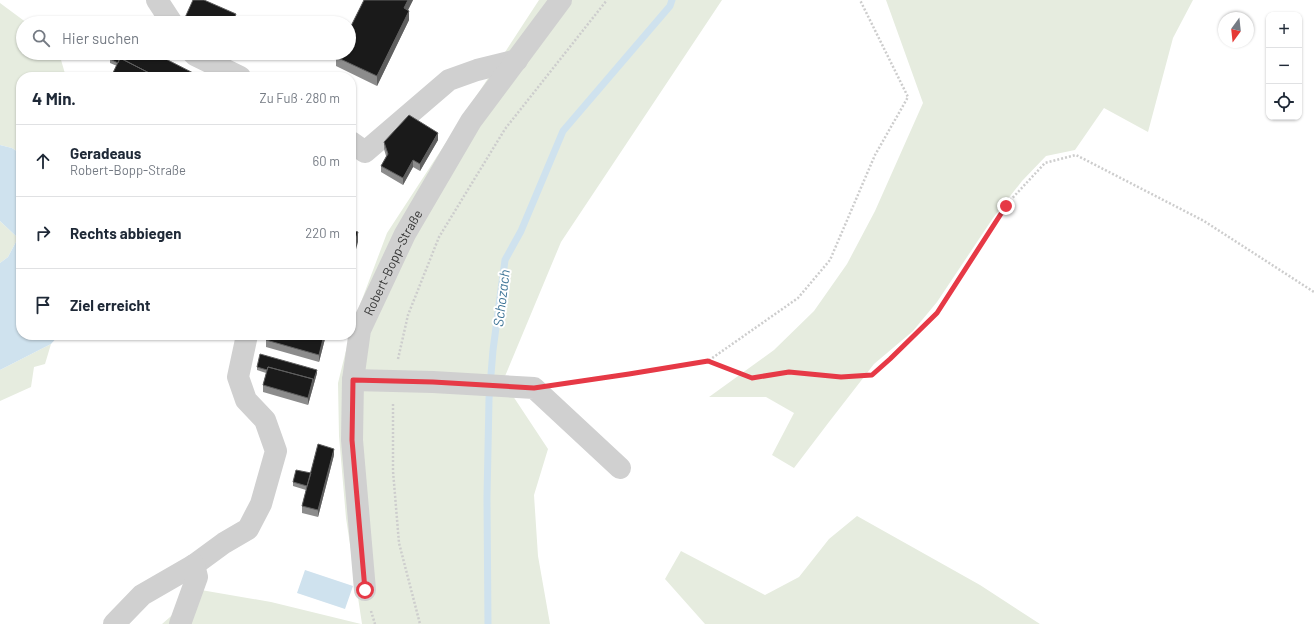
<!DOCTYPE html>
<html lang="de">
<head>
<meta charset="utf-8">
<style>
  :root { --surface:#fff; --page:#f6f6f7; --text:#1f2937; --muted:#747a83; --line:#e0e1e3 }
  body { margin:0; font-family:Barlow,sans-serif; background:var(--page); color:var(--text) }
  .controls { position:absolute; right:12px; top:12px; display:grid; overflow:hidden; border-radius:8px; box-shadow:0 1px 3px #0004 }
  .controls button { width:36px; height:36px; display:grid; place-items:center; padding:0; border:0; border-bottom:1px solid var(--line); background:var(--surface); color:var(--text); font:20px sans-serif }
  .compass { position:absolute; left:1218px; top:12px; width:36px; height:36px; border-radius:50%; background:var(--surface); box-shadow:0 1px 3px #0004; rotate:195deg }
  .stop { position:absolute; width:12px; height:12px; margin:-9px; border:3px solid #e63946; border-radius:50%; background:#fff }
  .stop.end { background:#e63946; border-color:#fff; box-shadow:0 1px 4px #0008 }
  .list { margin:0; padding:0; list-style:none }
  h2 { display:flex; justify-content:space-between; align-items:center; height:52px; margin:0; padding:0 16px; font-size:17px }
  h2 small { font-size:13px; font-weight:400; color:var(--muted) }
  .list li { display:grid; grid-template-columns:26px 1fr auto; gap:12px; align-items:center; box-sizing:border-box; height:72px; padding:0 16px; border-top:1px solid var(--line) }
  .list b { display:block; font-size:15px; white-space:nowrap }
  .list p { margin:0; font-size:13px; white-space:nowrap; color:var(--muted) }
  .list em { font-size:13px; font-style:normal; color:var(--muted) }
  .icon { flex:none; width:22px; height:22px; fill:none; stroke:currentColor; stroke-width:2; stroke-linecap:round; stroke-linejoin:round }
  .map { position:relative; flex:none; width:1314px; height:624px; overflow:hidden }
  .search { position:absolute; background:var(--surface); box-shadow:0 1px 3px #0004; left:16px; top:16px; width:340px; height:44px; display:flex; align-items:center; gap:10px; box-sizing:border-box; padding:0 14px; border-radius:22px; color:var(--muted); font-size:15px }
  .panel { position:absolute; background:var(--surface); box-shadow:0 1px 3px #0004; left:16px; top:72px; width:340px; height:268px; border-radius:16px }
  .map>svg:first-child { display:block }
  .green { fill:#e6ecdf }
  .water { fill:#cfe2ee }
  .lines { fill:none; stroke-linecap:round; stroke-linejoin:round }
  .stream { stroke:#cfe2ee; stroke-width:7 }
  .path { stroke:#cdcdcd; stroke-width:2.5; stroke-dasharray:2 2; stroke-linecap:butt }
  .minor { stroke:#d0d0d0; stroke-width:22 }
  .wall { fill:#8c8c8c }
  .shaded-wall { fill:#5f5f5f }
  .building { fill:#1a1a1a; stroke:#5f5f5f }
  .route { stroke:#e63946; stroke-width:5 }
  .labels { text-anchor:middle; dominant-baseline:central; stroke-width:4; stroke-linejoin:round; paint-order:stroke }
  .street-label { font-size:13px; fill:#333; stroke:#fff }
  .water-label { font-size:14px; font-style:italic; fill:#3f7597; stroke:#fff }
</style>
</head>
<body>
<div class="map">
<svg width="1314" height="624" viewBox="0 0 1314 624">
  <rect width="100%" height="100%" fill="#fff"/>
  <path class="green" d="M539 0H722L561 242 503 381 548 449 534 495 538 556 550 624H362L346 518 339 436 338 383 352 326 387 233Z
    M886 0H1193L1173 38 1148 132 1104 108 1075 150 1046 156 1022 181 993 218 937 302 913 331 874 364 829 422 794 468 772 455 794 413 766 397H709L774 350 814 311 847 264 875 211 923 103Z
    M0 3 27 23H23V53H59L66 77H21V154L12 148 0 145Z
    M0 221 18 238 8 257 0 263Z
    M51 344 45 364 34 367 31 387 0 401V370Z
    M857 516 980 585 1040 624H705L665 579 681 551 765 595 799 577 829 539Z
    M201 590 271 602 361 624H162Z"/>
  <path class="water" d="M0 145 12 148 21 154V335H59L51 344 0 370V263L8 257 18 238 0 221Z
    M305 570 353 586 345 609 297 593Z"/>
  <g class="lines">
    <path class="stream" d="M488 624 487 498 489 399 493 350 505 260 521 231 563 131 670 6 672 0"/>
    <path class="path" d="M398 359 408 315 439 237 505 129 607 0
      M708 361 752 378 789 372 841 377 872 375 890 359 937 313 1005 206 1045 163 1076 155 1204 221 1314 292
      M563 384 708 361 798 298 830 260 875 155 908 97 860 0
      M393 404V471L399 543 420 624
      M371 611 375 624"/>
    <g class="minor">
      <path d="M157 0 172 23"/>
      <path d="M193 53 195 55 240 77"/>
      <path d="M351 142 365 152 449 80 477 70 517 60"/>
      <path d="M353 380 433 382 534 388 620 468"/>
      <path id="s1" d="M365 590 352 440 353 380 360 330 405 234 471 121 561 0"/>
      <path d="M114 624 142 595 194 565 224 543 248 529 261 504 276 451 265 420 246 400 238 377 247 335"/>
      <path d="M180 624 197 577 194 565"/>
    </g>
  </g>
  <path class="wall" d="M364 0H413L408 10 409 20 377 86 336 66V57Z
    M110 59 201 77 117 66 110 63Z
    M438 140 420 171 413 167 403 185 381 172V166L386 156 384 149V142Z
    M267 335H326L319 362 266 347V340Z
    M257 367 317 373 308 405 263 392V385L266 373 257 370Z
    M334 455 318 517 302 513V506L306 490 293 486V482L311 473Z"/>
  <path class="shaded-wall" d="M408 0H413L404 18V8Z
    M409 11V20L377 86V76Z
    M236 14V18L233 23H232Z
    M438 133V140L420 171V164Z
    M413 160V167L403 185V178Z
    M358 232V242L351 268V258Z
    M324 335H326L319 362V355Z
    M317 370V373L308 405V398L313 379Z
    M334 449V455L318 517V510Z"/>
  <path class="building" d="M193 0H204L236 14 232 23H186L183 22Z
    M364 0H408L404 8 409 11 377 76 336 57 338 53H349V30Z
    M113 53H154L201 77H157L120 58 118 63 110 59Z
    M120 58 157 77H111Z
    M409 115 438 133 420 164 413 160 403 178 381 166 388 154 384 142Z
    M351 230 358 232 351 258Z
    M267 335H324L319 355 266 340Z
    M260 354 317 370 313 382V379L268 367 267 370 257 367Z
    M268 367 313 379 308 398 263 385Z
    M318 444 334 449 318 510 302 506Z
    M296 470 311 473 307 486 293 482Z"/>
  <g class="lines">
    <path class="route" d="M365 590 352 440 353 380 433 382 534 388 629 374 708 361 752 378 789 372 841 377 872 375 890 359 937 313 1006 206"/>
  </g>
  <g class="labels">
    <g class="street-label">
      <text stroke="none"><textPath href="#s1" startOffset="336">Robert-Bopp-Straße</textPath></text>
    </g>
    <g class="water-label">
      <text transform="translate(501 298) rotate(-83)">Schozach</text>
    </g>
  </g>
</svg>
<div class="controls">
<button>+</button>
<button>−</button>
<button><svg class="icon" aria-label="locate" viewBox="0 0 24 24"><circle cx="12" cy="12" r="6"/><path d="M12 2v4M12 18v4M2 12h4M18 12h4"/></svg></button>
</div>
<svg class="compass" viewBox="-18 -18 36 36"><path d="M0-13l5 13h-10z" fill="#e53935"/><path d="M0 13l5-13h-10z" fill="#747a83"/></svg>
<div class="stop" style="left:365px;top:590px"></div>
<div class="stop end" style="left:1006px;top:206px"></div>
<div class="search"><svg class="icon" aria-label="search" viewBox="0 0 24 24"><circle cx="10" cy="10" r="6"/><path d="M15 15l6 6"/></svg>Hier suchen</div>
<section class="panel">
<h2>4 Min.<small>Zu Fuß · 280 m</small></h2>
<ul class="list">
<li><svg class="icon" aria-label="ahead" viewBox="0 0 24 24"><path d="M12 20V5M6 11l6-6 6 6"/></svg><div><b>Geradeaus</b><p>Robert-Bopp-Straße</p></div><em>60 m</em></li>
<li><svg class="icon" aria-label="right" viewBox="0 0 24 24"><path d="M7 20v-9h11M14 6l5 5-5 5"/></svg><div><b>Rechts abbiegen</b></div><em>220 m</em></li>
<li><svg class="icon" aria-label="arrive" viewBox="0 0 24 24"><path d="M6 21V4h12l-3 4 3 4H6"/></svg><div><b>Ziel erreicht</b></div></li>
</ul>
</section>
</div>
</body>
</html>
